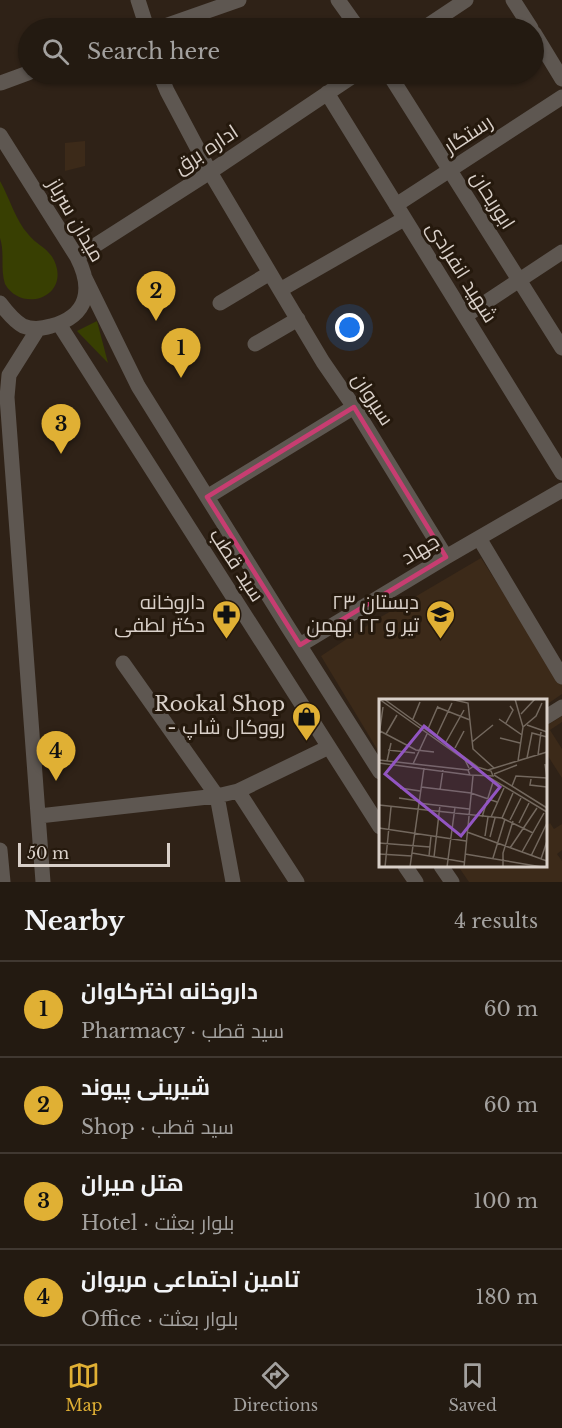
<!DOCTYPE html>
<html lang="en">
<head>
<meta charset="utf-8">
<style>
  :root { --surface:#231a11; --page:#2b231a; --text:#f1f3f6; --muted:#a3a19f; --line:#403831; --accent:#e0b034 }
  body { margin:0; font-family:"Libre Baskerville",Cairo,serif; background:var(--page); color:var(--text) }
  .scale { position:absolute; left:18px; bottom:15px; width:152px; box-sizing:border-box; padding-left:6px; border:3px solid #d9d0c9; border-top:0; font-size:16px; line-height:21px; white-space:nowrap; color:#d9d0c9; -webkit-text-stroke:4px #25190d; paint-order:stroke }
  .you { position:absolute; left:350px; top:328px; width:21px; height:21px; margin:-15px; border:4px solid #fff; border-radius:50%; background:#1a73e8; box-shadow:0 0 0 9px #1a73e833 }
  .badge { display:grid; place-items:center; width:39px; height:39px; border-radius:50%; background:var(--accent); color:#111; font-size:20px; font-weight:700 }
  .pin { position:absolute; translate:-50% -50px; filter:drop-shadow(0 2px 3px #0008) }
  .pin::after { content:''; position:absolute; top:32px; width:21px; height:18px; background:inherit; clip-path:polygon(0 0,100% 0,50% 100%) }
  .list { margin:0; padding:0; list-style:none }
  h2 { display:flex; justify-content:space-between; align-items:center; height:78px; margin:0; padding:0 24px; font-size:26px }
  h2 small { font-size:20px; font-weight:400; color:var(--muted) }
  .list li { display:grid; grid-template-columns:39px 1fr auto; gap:18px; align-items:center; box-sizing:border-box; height:96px; padding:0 24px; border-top:2px solid var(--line) }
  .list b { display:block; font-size:22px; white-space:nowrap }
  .list p { margin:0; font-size:20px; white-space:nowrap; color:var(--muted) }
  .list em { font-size:20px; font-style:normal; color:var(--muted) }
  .icon { flex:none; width:33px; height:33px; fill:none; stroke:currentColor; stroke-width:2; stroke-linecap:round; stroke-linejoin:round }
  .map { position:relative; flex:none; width:562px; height:882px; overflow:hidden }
  .search { position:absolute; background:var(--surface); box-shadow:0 2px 4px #0004; left:18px; right:18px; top:18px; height:66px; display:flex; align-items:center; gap:15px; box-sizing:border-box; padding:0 21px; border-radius:33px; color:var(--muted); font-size:22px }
  .sheet { height:462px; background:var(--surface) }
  nav { display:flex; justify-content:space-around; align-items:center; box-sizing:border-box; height:84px; border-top:2px solid var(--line); background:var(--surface); font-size:16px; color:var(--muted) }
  nav a { display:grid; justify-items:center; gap:3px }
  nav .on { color:var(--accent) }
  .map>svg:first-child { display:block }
  .built { fill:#3c2a19 }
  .green { fill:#383f02 }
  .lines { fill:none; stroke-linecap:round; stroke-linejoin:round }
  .minor { stroke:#5e5751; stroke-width:15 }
  .marked { fill:none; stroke:#c73d71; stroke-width:4.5; stroke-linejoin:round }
  .labels { text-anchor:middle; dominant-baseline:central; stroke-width:6; stroke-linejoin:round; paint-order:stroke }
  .street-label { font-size:20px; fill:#d9d0c9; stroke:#25190d }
  .poi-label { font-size:20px; fill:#d9d0c9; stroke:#25190d; text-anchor:end }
  .inset-road { fill:none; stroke:#73685e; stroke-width:1.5 }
  .view { fill:#9255c2; fill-opacity:0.15; stroke:#9255c2; stroke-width:3 }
  .inset-edge { fill:none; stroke:#d9d0c9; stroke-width:3 }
</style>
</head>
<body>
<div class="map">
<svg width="562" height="882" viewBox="0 0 562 882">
  <rect width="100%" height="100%" fill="#2f2217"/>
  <path class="built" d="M85 141V166L65 171V143Z
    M481 558 562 685V694L546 705V700H380V754L321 656 374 621Z
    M562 716V722L550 730 562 749V778L546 753V726Z
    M550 823 554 829 562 824V850L557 854 562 861V882H469L458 866H546V826Z"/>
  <path class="green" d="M0 181C9 197 16 221 28 234 38 247 53 249 57 269 63 300 20 311 5 284 0 269 5 253 0 238Z
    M97 321 108 363 77 331Z"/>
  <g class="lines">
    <path class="minor" d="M138 0 147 28
      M338 0 358 28
      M513 0 531 28
      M159 28 239 0
      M424 28 466 0
      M534 33 562 79
      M160 74 167 91 210 172 280 290 323 362 354 407 446 557
      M389 74 562 348
      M1 83 28 73
      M327 93 562 473
      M0 135 77 257C93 288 89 316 51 326 41 329 33 330 23 326 14 321 6 311 0 303
      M396 205 562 97
      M77 257 210 172 356 74
      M85 278 138 386 286 624 380 772
      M280 290 404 219
      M220 303 270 273
      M465 316 562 252
      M59 324 380 827
      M38 329 9 375 7 397 43 882
      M255 344 298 319
      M207 497 354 407
      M479 538 562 677
      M300 645 446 557 562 490
      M123 663 217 796 233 882
      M546 717 562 707
      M238 791 297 882
      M39 816 217 796 238 791 329 747
      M0 850 3 882
      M405 866 416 882
      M441 866 452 882"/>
  </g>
  <path class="marked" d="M354 407 446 557 300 645 207 497Z"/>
  <defs>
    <symbol id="pharmacy-pin" viewBox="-11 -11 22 30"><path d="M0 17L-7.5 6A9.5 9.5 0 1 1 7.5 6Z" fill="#e0b034" stroke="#25190d"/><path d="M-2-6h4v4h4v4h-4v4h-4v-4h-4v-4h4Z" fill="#111"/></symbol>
    <symbol id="school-pin" viewBox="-11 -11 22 30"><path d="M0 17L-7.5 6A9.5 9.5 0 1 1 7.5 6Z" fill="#e0b034" stroke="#25190d"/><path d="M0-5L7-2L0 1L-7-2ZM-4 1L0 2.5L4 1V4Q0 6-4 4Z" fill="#111"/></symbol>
    <symbol id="shop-pin" viewBox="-11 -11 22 30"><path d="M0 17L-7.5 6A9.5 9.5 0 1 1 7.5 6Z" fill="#e0b034" stroke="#25190d"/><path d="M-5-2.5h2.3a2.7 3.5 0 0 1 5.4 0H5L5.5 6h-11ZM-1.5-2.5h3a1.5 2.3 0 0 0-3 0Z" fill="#111"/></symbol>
  </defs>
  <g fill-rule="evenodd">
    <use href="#pharmacy-pin" x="210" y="598" width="33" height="45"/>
    <use href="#school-pin" x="424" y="598" width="33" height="45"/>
    <use href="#shop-pin" x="290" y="700" width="33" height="45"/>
  </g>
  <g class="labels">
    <g class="street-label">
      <text transform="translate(468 134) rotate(-33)">رستگار</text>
      <text transform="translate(206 149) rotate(-33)">اداره برق</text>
      <text transform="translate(493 200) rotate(58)">ابوریحان</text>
      <text transform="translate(76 220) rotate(60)">میدان سرباز</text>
      <text transform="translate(462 272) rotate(58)">شهید انفرادی</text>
      <text transform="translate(373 399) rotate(57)">سیروان</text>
      <text transform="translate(420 549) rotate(-31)">جهاد</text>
      <text transform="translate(237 565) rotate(57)">سید قطب</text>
    </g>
    <g class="poi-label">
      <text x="205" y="602">داروخانه<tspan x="205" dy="23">دکتر لطفی</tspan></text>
      <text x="419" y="602">دبستان ٢٣<tspan x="419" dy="23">تیر و ۲۲ بهمن</tspan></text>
      <text x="285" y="704">Rookal Shop<tspan x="285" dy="23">- رووکال شاپ</tspan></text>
    </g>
  </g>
  <g transform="translate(379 699)">
    <rect width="168" height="168" fill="#2f2217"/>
    <path class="inset-road" d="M0 0 86 61 90 69M5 0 99 68M71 0 89 4 94 50 115 69M136 0 144 28 139 62M58 8 91 21M142 15 156 0M34 20 41 3M120 20 143 36M127 24 134 11 131 7M148 26 168 33M144 28 157 17 163 4M49 30 59 7M1 32 37 51 55 53M7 35 18 16M58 36 73 4M0 37 4 8M121 39 141 44M67 43 85 11M93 43 114 26M76 49 85 32M9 51 36 54M159 56 162 33M148 59 153 34 168 38M0 61 89 71M8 62 12 44M0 64 91 76M34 65 48 35M95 67 112 72 114 77 91 76 89 71ZM109 71 168 53M115 75 138 66M115 76 168 109M111 79 168 113M152 80 151 86 168 88M133 87 137 77 168 79 166 65M42 88 92 94 118 103M21 89 41 92M61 91 64 71M20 99 40 102M39 104 90 110M0 106 123 119 154 134M103 118 114 83M112 118 125 89M123 119 134 94M131 121 142 99M140 124 150 104M0 129 87 142M88 133 168 162M106 137 109 118M111 138 116 119M0 144 51 148M131 149 158 109M143 153 165 114M33 154 85 163M0 155 33 157M86 155 163 168M50 157 52 137M152 157 168 124M55 158 61 106M114 159 126 120M162 160 168 142M6 168 12 108M31 168 45 69M68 168 76 108M85 168 94 77M124 168V154L134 122"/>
    <path class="view" d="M45 27 121 88 82 137 6 75Z"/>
    <rect width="168" height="168" class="inset-edge"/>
  </g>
</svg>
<div class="scale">50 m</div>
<div class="you"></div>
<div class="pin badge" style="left:181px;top:378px">1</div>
<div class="pin badge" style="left:156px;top:321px">2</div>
<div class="pin badge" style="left:61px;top:454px">3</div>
<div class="pin badge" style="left:56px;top:781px">4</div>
<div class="search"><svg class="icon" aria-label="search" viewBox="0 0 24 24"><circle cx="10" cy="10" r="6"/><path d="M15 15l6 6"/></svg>Search here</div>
</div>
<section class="sheet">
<h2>Nearby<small>4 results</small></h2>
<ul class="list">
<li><span class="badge">1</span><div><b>داروخانه اخترکاوان</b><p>Pharmacy · سید قطب</p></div><em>60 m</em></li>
<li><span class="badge">2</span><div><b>شیرینی پیوند</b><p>Shop · سید قطب</p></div><em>60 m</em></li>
<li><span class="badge">3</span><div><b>هتل میران</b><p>Hotel · بلوار بعثت</p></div><em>100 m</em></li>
<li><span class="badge">4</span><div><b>تامین اجتماعی مریوان</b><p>Office · بلوار بعثت</p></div><em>180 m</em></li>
</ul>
</section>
<nav>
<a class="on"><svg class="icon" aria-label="map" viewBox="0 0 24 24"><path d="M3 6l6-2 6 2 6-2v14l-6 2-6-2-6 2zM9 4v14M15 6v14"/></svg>Map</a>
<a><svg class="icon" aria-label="directions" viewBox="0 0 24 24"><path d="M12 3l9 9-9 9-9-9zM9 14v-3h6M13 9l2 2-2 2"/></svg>Directions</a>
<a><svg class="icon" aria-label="saved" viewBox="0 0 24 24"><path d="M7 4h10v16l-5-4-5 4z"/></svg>Saved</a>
</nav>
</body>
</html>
